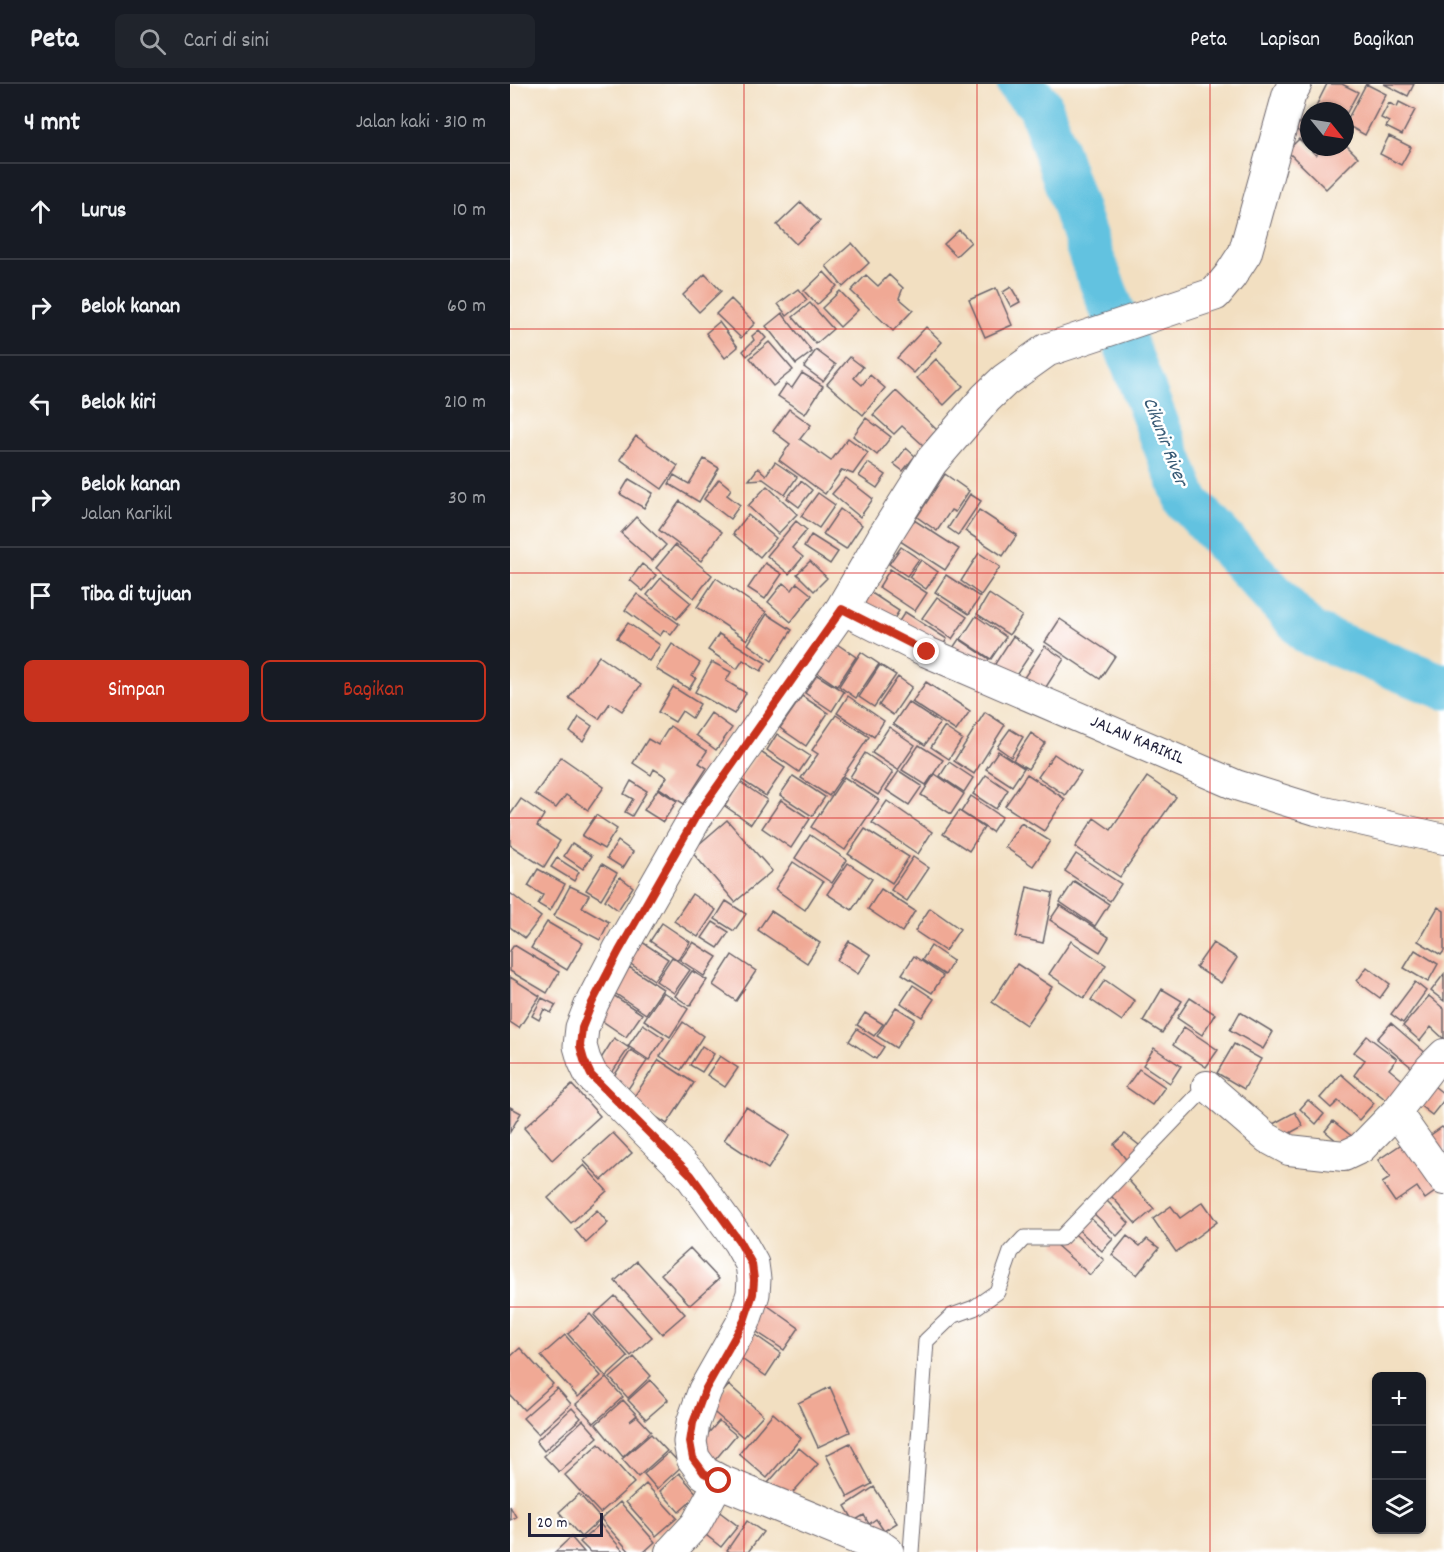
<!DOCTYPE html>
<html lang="id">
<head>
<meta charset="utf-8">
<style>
  :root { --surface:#171b24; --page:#20242c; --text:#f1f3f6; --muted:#9ea1a6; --line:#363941; --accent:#c8321e }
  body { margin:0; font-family:Dekko,sans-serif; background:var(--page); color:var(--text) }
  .controls { position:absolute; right:18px; bottom:18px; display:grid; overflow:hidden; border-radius:9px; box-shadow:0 2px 4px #0004 }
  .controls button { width:54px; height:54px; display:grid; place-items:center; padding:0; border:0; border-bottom:2px solid var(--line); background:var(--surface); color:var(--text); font:30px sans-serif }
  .compass { position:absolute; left:790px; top:18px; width:54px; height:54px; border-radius:50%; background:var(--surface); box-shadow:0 2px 4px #0004; rotate:120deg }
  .scale { position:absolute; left:18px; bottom:15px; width:75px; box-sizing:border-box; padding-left:6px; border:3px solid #22223b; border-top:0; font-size:16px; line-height:21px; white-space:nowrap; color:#22223b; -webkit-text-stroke:4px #fff; paint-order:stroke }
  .stop { position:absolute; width:18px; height:18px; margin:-14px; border:4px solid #c8321e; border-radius:50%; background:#fff }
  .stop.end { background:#c8321e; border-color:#fff; box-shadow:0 2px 6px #0008 }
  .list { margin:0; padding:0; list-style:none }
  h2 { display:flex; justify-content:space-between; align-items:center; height:78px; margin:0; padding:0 24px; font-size:26px }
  h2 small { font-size:20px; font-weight:400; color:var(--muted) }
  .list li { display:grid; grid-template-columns:39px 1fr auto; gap:18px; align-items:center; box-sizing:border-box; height:96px; padding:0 24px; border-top:2px solid var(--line) }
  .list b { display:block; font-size:22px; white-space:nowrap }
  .list p { margin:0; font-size:20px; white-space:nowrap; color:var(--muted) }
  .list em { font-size:20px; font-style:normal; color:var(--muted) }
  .actions { display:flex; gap:12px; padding:18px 24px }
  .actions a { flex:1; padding:14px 0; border:2px solid var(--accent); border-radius:9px; text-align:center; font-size:21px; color:var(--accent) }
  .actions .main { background:var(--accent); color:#fff }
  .icon { flex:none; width:33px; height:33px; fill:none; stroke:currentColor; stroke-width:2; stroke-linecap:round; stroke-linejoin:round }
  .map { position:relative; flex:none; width:934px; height:1468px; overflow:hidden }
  header { display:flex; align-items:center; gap:36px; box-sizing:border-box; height:84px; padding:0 30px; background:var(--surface); border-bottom:2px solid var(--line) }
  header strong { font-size:28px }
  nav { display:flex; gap:33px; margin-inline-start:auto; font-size:21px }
  .search { width:420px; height:54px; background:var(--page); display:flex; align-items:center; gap:15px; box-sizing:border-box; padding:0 21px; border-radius:9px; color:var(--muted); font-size:22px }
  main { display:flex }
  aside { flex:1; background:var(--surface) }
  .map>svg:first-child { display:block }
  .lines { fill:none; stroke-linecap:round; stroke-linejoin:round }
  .river { stroke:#62c2e0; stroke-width:45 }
  .building { fill:#f0a995 }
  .service-casing { stroke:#6b646a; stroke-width:17 }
  .minor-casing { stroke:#6b646a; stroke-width:32 }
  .tertiary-casing { stroke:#6b646a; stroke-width:35 }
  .service { stroke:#fff; stroke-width:15 }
  .minor { stroke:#fff; stroke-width:30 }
  .tertiary { stroke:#fff; stroke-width:33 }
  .route { stroke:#c8321e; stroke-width:8 }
  .grid { fill:none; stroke:#d62828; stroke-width:1.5; stroke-opacity:0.55 }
  .labels { text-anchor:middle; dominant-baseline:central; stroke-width:5; stroke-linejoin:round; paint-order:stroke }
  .street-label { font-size:18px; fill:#22223b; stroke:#fff }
  .water-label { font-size:20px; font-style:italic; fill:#385a75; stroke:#fff }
</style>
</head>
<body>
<header>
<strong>Peta</strong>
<div class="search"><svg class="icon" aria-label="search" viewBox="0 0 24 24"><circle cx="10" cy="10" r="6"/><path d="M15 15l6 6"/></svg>Cari di sini</div>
<nav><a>Peta</a><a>Lapisan</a><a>Bagikan</a></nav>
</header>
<main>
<aside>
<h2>4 mnt<small>Jalan kaki · 310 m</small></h2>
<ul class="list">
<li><svg class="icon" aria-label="ahead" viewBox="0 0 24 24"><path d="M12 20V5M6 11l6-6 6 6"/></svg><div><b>Lurus</b></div><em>10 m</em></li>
<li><svg class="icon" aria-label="right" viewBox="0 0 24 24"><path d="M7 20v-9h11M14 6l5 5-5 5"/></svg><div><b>Belok kanan</b></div><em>60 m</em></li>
<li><svg class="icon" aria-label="left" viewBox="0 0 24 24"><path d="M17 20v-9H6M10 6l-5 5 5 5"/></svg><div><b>Belok kiri</b></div><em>210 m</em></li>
<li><svg class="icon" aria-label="right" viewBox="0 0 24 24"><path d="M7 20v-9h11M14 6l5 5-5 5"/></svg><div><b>Belok kanan</b><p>Jalan Karikil</p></div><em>30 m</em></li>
<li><svg class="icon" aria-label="arrive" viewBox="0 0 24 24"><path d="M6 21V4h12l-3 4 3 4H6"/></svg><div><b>Tiba di tujuan</b></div></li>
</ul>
<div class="actions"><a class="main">Simpan</a><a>Bagikan</a></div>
</aside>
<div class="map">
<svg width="934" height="1468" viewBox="0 0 934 1468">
  <rect width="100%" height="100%" fill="#fff"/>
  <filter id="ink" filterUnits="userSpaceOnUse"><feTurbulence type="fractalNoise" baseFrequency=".0167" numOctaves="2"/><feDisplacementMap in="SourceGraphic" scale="12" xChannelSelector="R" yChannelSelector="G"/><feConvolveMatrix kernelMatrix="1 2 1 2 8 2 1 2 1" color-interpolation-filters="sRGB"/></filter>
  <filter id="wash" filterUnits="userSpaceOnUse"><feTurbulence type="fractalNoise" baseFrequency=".008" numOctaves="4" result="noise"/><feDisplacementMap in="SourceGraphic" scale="24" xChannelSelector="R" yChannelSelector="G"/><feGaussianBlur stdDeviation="1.35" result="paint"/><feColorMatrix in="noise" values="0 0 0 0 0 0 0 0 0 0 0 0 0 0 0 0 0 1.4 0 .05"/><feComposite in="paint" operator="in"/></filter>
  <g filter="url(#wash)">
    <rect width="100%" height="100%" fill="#f2dfc1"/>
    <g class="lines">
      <path class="river" d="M509 0 530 21 580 169 677 417 799 549 934 603"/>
    </g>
    <g id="blocks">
      <path class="building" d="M817 0H832L848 8 835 32V27H816L806 22Z
        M856 0 876 10 855 51 835 40Z
        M874 0H904L898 12Z
        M889 18 905 26 892 51 876 43 879 38 871 34 879 19 887 23Z
        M799 30V57L785 44Z
        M879 52 901 63 891 81 870 70Z
        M789 55 806 71 809 68 805 63H835V60L848 73 816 105 777 67Z
        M291 118 310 137 286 160 267 141Z
        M449 146 461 158 446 172 434 160Z
        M342 159 359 179 333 203 316 182Z
        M314 188 327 202 307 221 294 207Z
        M195 190 211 207 189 228 173 211Z
        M356 191 368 202 379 191 393 204 389 214 403 226 383 247 341 207Z
        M501 203 510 218 501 223 493 208Z
        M486 204 502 241 475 253 459 216Z
        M288 205 297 216 277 232 268 220Z
        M330 207 348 226 330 243 312 224Z
        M221 215 245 239 231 254 206 230Z
        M300 219 323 245 306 260 283 233Z
        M272 229 302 268 286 280 256 242Z
        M209 238 228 263 215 274 196 249Z
        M416 243 432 258 404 289 387 274Z
        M249 246 256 254 237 272 233 267 244 256 242 252Z
        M259 258 283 286 263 302 240 274Z
        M306 266 326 281 313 297 294 283Z
        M340 273 353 283 344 294 352 301 360 291 375 304 353 331 317 300Z
        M426 275 453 302 434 321 407 294Z
        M292 289 313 302 295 330 268 312 276 300 282 304Z
        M386 307 427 346 413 361 392 342 384 350 363 331Z
        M279 325 301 341 290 355 321 377 338 354 358 369 343 390 332 386 315 410 269 376 280 360 263 347Z
        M356 334 381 353 367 371 343 352Z
        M126 352 168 382 152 405 110 375Z
        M396 364 405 372 393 387 384 380Z
        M194 375 209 384 189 418 159 400 164 391 179 400Z
        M265 378 287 393 275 411 253 395 239 396 248 384 256 391Z
        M358 379 376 391 367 404 349 392Z
        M435 390 459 407 445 428 441 426 427 447 407 433Z
        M336 394 363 415 350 433 322 410Z
        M119 395 143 409 134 424 110 410Z
        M209 395 221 405 217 411 230 421 220 435 194 415Z
        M291 397 302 406 289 423 277 414Z
        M257 402 287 430 268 450 238 422Z
        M308 409 325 421 309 444 291 432Z
        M460 410 471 417 448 451 438 444Z
        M170 417 212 448 191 477 149 446Z
        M330 425 352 441 336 465 313 450Z
        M469 426 507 451 493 472 455 447Z
        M238 431 266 454 250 473 223 450Z
        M126 433 156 461 142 477 111 449Z
        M404 436 449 465 435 486 390 457Z
        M286 437 297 446 282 464 293 473 279 490 257 472Z
        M301 451 328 468 320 480 294 463Z
        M165 461 202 491 184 514 146 484Z
        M391 463 409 475 397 492 379 480Z
        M469 469 490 483 471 511 451 497Z
        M411 476 428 488 416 505 399 493Z
        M300 477 317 494 304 507 287 490Z
        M255 479 272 490 255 515 238 504Z
        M132 480 146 491 133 507 120 496Z
        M380 485 417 509 405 527 369 503Z
        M436 491 470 513 459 530 425 508Z
        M151 494 181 519 167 535 137 511Z
        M206 494 256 528 237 556 187 523Z
        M273 499 282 506 287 499 302 511 281 538 258 518Z
        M357 506 389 527 369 558 336 536Z
        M127 510 169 540 161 551 154 546 150 552 115 526Z
        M479 510 512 532 499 551 467 530Z
        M427 513 457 533 442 555 412 534Z
        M395 528 437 555 423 576 382 548Z
        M257 530 282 546 262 577 238 560Z
        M466 532 496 553 481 575 451 555Z
        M550 535 605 572 590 595 535 558Z
        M118 539 150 561 139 577 107 554Z
        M209 550 256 579 251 587 233 576 227 585 198 566Z
        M503 552 523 566 501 599 481 586Z
        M449 555 479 575 467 593 437 573Z
        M162 560 190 579 182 592 186 594 179 605 146 585Z
        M327 560 346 573 327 602 308 589Z
        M535 562 554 575 529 614 509 601Z
        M351 568 369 580 346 614 329 602Z
        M89 572 131 601 112 627 100 619 89 635 59 614Z
        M202 578 221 588 216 597 236 609 224 630 185 608Z
        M370 581 386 591 364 623 349 613Z
        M307 591 334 608 322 627 295 609Z
        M388 593 402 603 383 631 369 621Z
        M416 598 460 627 446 647 402 618Z
        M163 603 190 620 182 634 172 627 165 638 148 628Z
        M292 612 318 629 296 662 270 644Z
        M338 612 374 637 364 653 327 629Z
        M398 618 430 639 415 661 383 640Z
        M475 628 495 641 464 690 444 677Z
        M201 629 222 644 206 666 186 651Z
        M326 631 359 653 319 712 291 694 308 670 302 666Z
        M69 633 82 642 73 657 60 648Z
        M160 642 197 667 189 679 197 684 174 720 149 704 157 693 144 685 141 691 123 679 138 655 148 661Z
        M379 643 405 661 388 686 362 669Z
        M434 643 452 655 439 675 421 663Z
        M500 645 513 653 501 673 487 663Z
        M521 649 535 659 518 685 503 676Z
        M267 650 300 672 289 688 257 666Z
        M409 661 433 676 416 701 392 686Z
        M249 667 275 684 256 712 230 695Z
        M488 667 514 684 502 702 476 685Z
        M355 669 383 688 368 711 340 693Z
        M544 670 571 688 555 711 528 693Z
        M51 673 94 703 78 726 56 711 46 724 25 710Z
        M439 678 463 694 454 708 430 692Z
        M389 687 412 702 399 721 376 706Z
        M425 690 454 710 441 730 411 711Z
        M517 690 555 715 534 747 495 722Z
        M476 691 498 706 486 725 463 710Z
        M283 692 315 713 302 732 270 711Z
        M334 693 369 716 335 766 301 743Z
        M637 693 666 713 610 793 565 763 584 734 601 746Z
        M121 697 137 707 122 732 115 728 123 715 114 710Z
        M230 698 257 716 241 740 215 722Z
        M148 705 167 717 153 738 134 726Z
        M461 712 492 733 482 748 451 728Z
        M11 715 34 731 27 742 50 757 34 783 0 761V731Z
        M271 716 300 735 281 764 252 744Z
        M377 717 422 748 408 770 362 739Z
        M449 727 474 744 459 767 433 750Z
        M86 731 107 745 94 765 72 752Z
        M217 736 262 787 225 818 181 767Z
        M511 739 540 757 523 782 495 763Z
        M355 745 399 773 382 799 338 770Z
        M300 751 337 776 322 799 285 774Z
        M108 757 123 768 113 784 97 774Z
        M62 759 82 772 73 785 54 772Z
        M566 770 611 800 600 817 555 787Z
        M403 773 419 784 397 817 381 806Z
        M47 774 69 788 64 797 41 783Z
        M283 778 313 798 295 826 265 805Z
        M338 779 362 795 342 826 317 810Z
        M92 780 107 789 91 815 76 806Z
        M28 785 55 800 40 827 28 820 33 811 18 802Z
        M110 793 123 803 108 826 95 816Z
        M564 797 599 820 585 842 550 818Z
        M60 802 79 811 72 823 99 838 90 856 44 832Z
        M517 803 543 809 533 859 506 853Z
        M371 805 405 827 392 848 358 825Z
        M0 809 31 833 15 854 0 843Z
        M182 810 206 826 188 853 164 837Z
        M216 817 236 830 224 847 205 835Z
        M550 821 599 853 590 868 540 836Z
        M928 823 934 827V867L931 871 908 857Z
        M420 824 450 845 435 867 405 847Z
        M261 827 310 859 297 879 248 846Z
        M37 838 73 859 57 886 21 864Z
        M203 838 219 848 208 864 192 854Z
        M152 839 180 858 168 876 140 857Z
        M129 856 158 875 144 896 115 876Z
        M339 857 361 871 348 890 327 876Z
        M561 857 596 881 574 914 539 890Z
        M183 858 207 873 194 892 170 876Z
        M703 859 727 874 711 899 686 883Z
        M4 861 49 888 37 909 0 887V867Z
        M421 862 443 877 435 891 412 876Z
        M905 866 928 880 918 898 894 884Z
        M222 871 246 887 226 917 203 901Z
        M404 872 433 892 422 909 392 890Z
        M162 873 180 886 164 909 146 897Z
        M507 880 542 903 516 941 482 918Z
        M119 883 153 905 136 930 103 908Z
        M857 883 880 900 870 914 847 897Z
        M182 887 197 896 180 922 165 912Z
        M934 890V917L921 907Z
        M0 893 30 912 9 944 0 938Z
        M595 896 625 917 612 937 581 916Z
        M905 898 916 907 893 939 881 930Z
        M403 901 424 915 412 933 391 919Z
        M652 905 672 917 652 949 633 937Z
        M153 908 178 925 160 953 134 936Z
        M100 909 132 930 116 953 85 932Z
        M919 912 934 925V955L921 943 910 957 893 942Z
        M32 914 46 921 41 929 34 925 29 936 22 932Z
        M680 914 705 930 692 951 667 934Z
        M386 923 405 935 386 964 367 952Z
        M730 928 763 948 753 965 720 946Z
        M355 929 373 940 364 952 347 941Z
        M173 938 193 952 171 986 150 972Z
        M881 939 918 971 905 986 867 955Z
        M133 940 154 954 139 976 118 962Z
        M674 943 708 966 696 983 663 961Z
        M347 945 374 963 366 975 339 957Z
        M857 952 887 975 879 985 895 998 879 1018 844 991 855 976 844 968Z
        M104 954 119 964 99 993 85 984Z
        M724 960 751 975 734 1005 707 989Z
        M192 962 204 970 192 988 180 981Z
        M644 964 671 982 660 999 633 981Z
        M121 966 137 977 118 1005 102 995Z
        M210 972 228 984 215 1003 197 991Z
        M149 976 184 999 157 1040 121 1017Z
        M629 985 655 1003 642 1021 616 1003Z
        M831 990 864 1019 849 1036 828 1017 821 1024 810 1014Z
        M919 998 934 1010V1016L922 1031 904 1017Z
        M62 1001 90 1032 42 1076 14 1044Z
        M798 1016 814 1030 806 1040 790 1025Z
        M0 1023 11 1029 0 1048Z
        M236 1023 280 1051 258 1085 214 1056Z
        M785 1028 793 1042 769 1055 761 1041Z
        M823 1037 844 1054 835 1064 815 1047Z
        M932 1043 934 1045V1084L915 1055Z
        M103 1049 122 1069 92 1096 73 1076Z
        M615 1050 634 1065 618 1078 604 1060Z
        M899 1055 932 1103 915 1115 907 1103 885 1118 872 1099 880 1094 868 1076Z
        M74 1081 97 1107 61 1139 38 1114Z
        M613 1090 644 1125 626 1140 595 1105Z
        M592 1112 619 1139 607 1152 579 1125Z
        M693 1118 707 1138 666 1168 643 1135 661 1122 670 1134Z
        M87 1126 98 1139 76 1159 65 1146Z
        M574 1128 603 1155 592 1167 563 1141Z
        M559 1145 594 1176 580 1191 545 1160Z
        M617 1152 630 1162 637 1155 649 1164 627 1191 602 1171Z
        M180 1164 209 1195 180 1221 151 1190Z
        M127 1177 175 1230 152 1250 105 1197Z
        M105 1212 142 1253 121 1272 84 1231Z
        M254 1219 289 1244 274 1266 238 1242Z
        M80 1230 118 1273 96 1293 58 1250Z
        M241 1248 271 1269 256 1292 226 1271Z
        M55 1251 91 1292 68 1313 31 1272Z
        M10 1264 43 1300 14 1326 0 1311V1273Z
        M124 1273 141 1292 118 1314 100 1294Z
        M96 1294 113 1313 84 1339 66 1320Z
        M140 1296 158 1316 136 1335 118 1316Z
        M219 1301 253 1331 233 1353 199 1324Z
        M320 1303 340 1348 308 1363 288 1319Z
        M47 1304 61 1320 28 1350 13 1334Z
        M113 1316 127 1331 120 1337 127 1332 141 1347 113 1373 86 1340Z
        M62 1324 71 1334 34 1367 26 1357Z
        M263 1329 291 1354 257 1394 229 1370Z
        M73 1336 88 1353 49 1388 34 1372Z
        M209 1337 226 1351 205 1376 188 1361Z
        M141 1350 157 1367 128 1393 112 1375Z
        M340 1359 362 1400 338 1413 316 1371Z
        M89 1360 124 1399 90 1429 55 1391Z
        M289 1364 308 1380 277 1415 258 1399Z
        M159 1368 172 1382 147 1405 134 1390Z
        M169 1389 188 1411 169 1428 150 1407Z
        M136 1400 167 1434 146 1452 116 1418Z
        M364 1403 387 1439 374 1447 366 1435 359 1440 354 1431 344 1437 335 1422Z
        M69 1410 91 1435 71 1453 49 1428Z
        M110 1418 145 1458 134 1468H120L91 1435Z
        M0 1422 6 1433 0 1436Z
        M207 1426 228 1442 211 1463 191 1447Z
        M237 1437 253 1448 238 1468H220L217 1466Z
        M90 1440 114 1468H80L70 1458Z
        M61 1453 74 1468H45Z"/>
    </g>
  </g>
  <g filter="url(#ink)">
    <use href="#blocks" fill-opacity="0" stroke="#6b646a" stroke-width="1.5"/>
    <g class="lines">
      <defs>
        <path id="service" d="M401 1468 416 1257 442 1232 464 1224 487 1208 501 1168 514 1154H551L697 1002"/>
        <path id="minor" d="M332 525 417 568 726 701 806 726 934 755
          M934 970 920 984 886 1028 934 1096
          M697 1002 757 1054 779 1066 834 1072 851 1064 886 1028
          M160 1468 186 1440 209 1397"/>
        <path id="tertiary" d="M377 1468 370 1463 209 1397 194 1389 183 1374 180 1358 183 1339 195 1306 234 1237 243 1210 244 1195 242 1180 229 1157 181 1091 81 991 74 976 70 962 72 944 82 919 109 867 185 734 332 525 375 451 421 378 476 314 495 296 537 266 705 210 720 192 735 169 779 11 785 0"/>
      </defs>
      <use href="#service" class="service-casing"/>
      <use href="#minor" class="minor-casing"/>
      <use href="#tertiary" class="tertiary-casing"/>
      <use href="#service" class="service"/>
      <use href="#minor" class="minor"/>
      <use href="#tertiary" class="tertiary"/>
    </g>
  </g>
  <g class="lines" filter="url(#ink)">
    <path class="route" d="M209 1397 194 1389 183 1374 180 1358 183 1339 195 1306 234 1237 243 1210 244 1196 242 1180 229 1157 181 1091 81 991 74 976 70 962 72 944 82 919 109 867 185 734 332 525 417 568"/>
  </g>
  <path class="grid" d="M234 0V1468M467 0V1468M700 0V1468M0 245H934M0 489H934M0 734H934M0 979H934M0 1223H934"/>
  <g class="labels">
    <g class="street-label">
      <text transform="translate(627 657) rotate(23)">JALAN KARIKIL</text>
    </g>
    <g class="water-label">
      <text transform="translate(654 358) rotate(69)">Cikunir River</text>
    </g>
  </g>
</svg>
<div class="controls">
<button>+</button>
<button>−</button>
<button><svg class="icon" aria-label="layers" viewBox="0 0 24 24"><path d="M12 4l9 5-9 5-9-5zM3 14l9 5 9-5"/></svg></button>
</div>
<svg class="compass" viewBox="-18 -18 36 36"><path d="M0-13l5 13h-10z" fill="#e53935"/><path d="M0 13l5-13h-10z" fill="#9ea1a6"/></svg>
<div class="scale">20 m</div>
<div class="stop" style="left:209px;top:1397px"></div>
<div class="stop end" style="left:417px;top:568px"></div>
</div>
</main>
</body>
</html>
